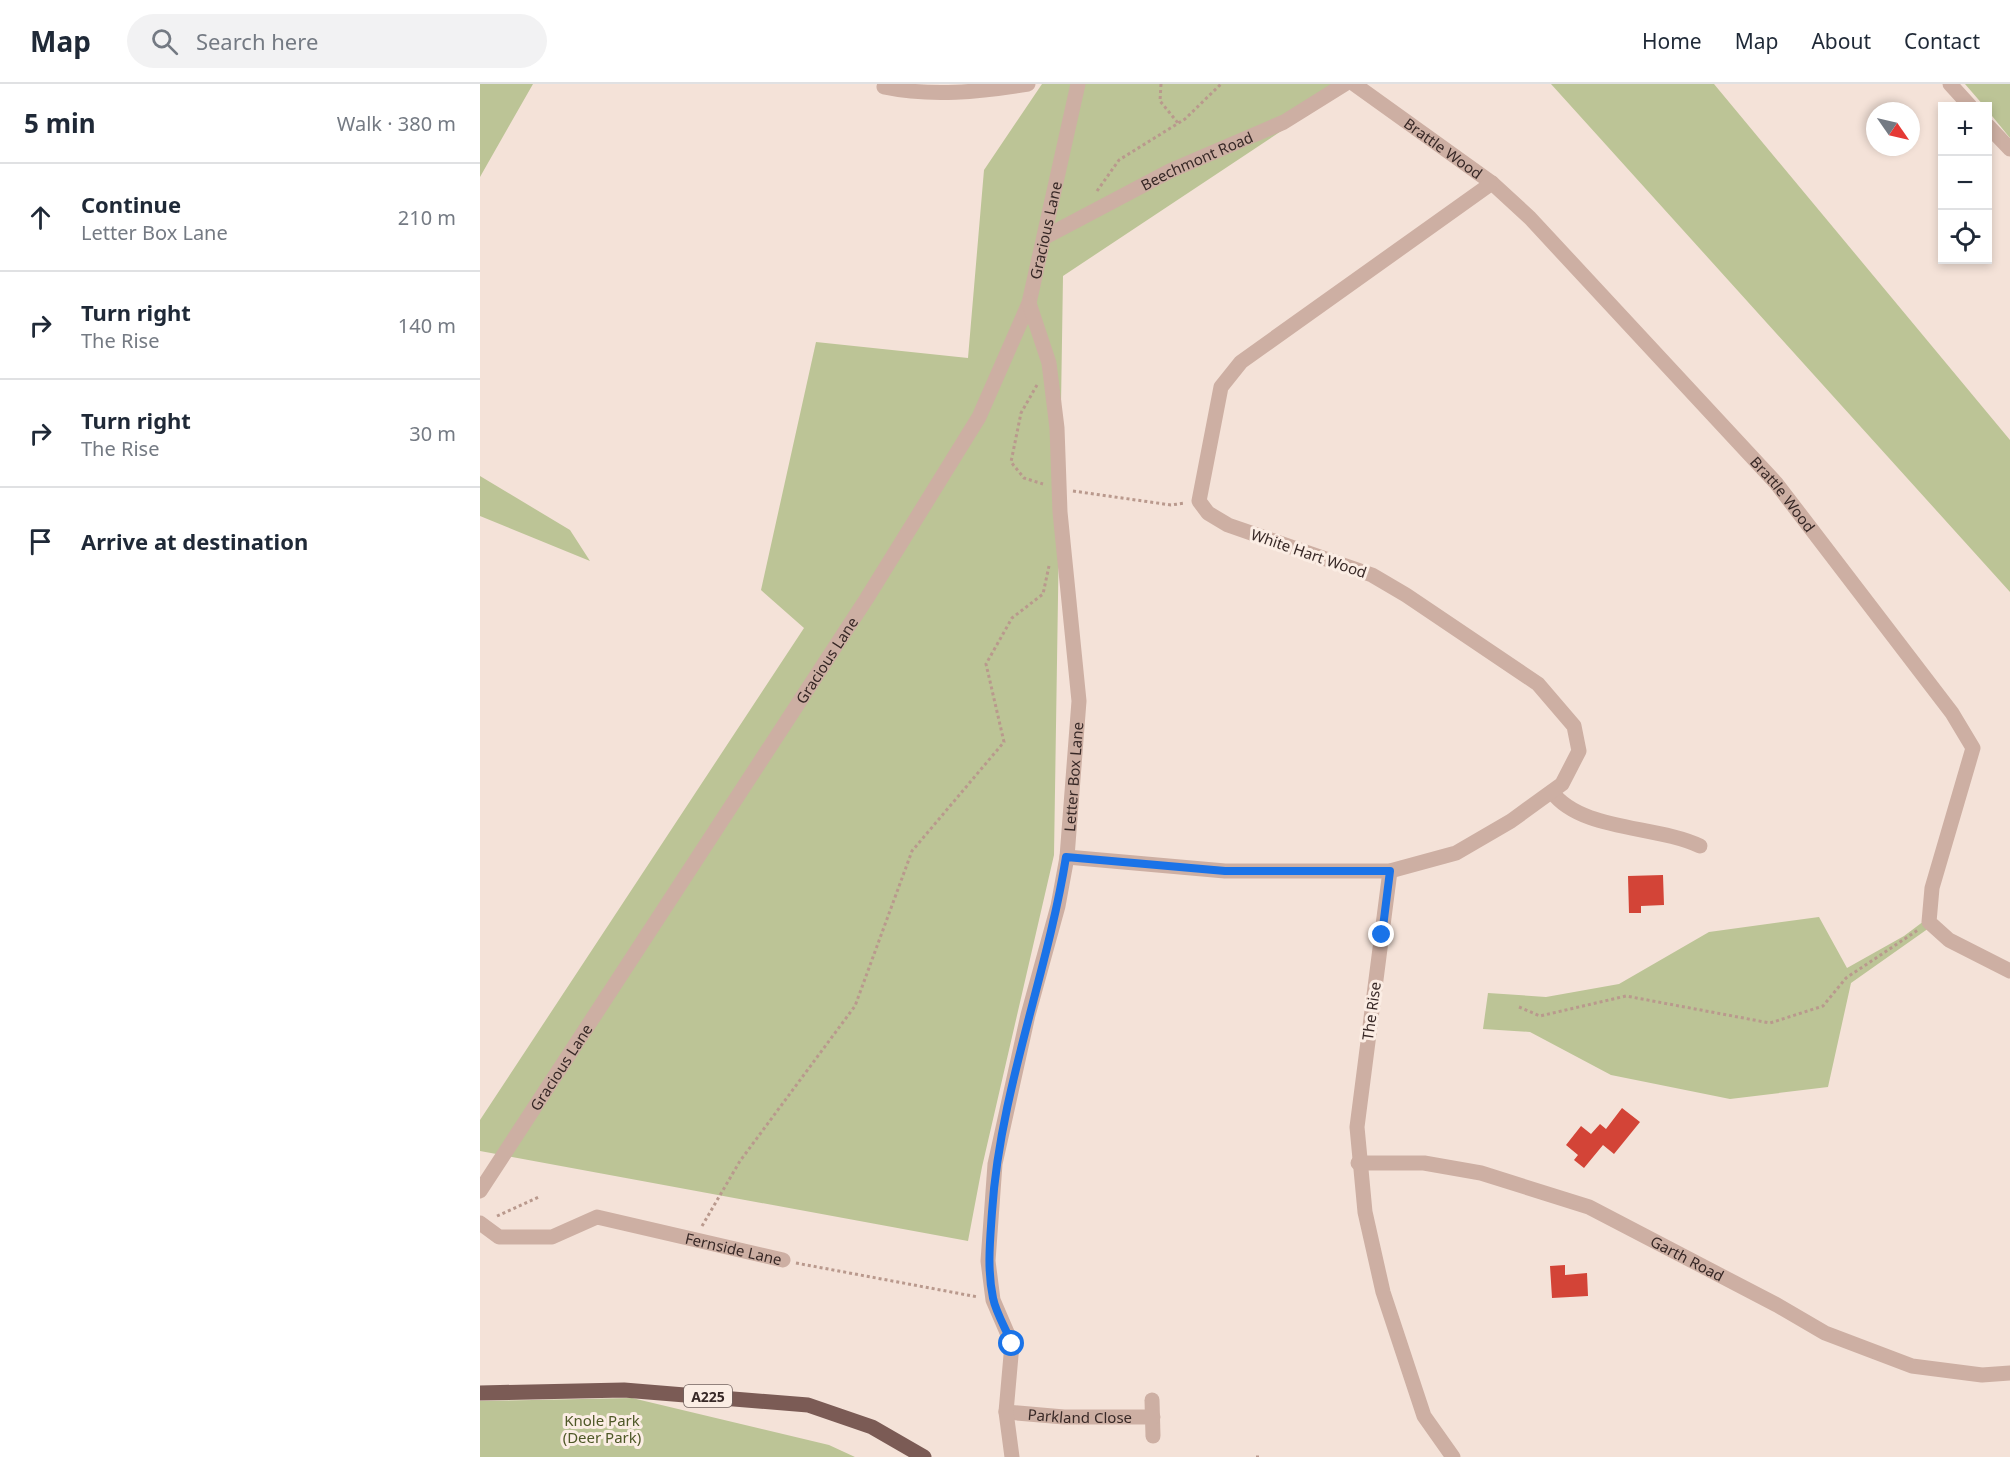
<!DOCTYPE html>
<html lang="en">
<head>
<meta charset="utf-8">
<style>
  :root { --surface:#fff; --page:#f2f2f3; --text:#1f2937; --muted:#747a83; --line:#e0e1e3 }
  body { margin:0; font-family:"Noto Sans",sans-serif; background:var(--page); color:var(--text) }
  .controls { position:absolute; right:18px; top:18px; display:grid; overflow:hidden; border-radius:0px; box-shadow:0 3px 9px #0003 }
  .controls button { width:54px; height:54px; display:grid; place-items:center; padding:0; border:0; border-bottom:2px solid var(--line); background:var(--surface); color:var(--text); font:30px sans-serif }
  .compass { position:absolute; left:1386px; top:18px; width:54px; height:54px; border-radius:50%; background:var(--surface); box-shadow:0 3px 9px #0003; rotate:124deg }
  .stop { position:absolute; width:18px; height:18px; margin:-14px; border:4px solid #1a73e8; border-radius:50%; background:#fff }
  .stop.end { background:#1a73e8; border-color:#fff; box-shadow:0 2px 6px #0008 }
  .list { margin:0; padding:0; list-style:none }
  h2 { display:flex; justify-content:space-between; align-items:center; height:78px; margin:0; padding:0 24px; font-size:26px }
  h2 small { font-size:20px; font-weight:400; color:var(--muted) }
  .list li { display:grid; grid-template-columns:39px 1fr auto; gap:18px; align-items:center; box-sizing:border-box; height:108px; padding:0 24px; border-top:2px solid var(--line) }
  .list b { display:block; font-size:22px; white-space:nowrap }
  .list p { margin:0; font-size:20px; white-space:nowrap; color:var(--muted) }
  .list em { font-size:20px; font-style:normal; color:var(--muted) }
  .icon { flex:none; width:33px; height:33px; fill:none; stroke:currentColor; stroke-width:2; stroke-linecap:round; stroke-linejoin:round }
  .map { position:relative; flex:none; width:1530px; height:1373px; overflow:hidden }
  header { display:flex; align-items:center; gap:36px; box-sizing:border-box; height:84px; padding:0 30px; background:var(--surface); border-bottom:2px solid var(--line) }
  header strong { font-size:28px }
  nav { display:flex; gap:33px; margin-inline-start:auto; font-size:21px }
  .search { width:420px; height:54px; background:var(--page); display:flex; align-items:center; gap:15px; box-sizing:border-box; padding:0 21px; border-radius:33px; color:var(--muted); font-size:22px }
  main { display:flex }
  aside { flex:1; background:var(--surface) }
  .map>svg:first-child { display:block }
  .green { fill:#bcc496 }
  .building { fill:#d34437 }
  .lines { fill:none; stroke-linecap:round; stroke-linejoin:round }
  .path { stroke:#b9998d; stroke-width:3; stroke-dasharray:3 3; stroke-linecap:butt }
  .minor { stroke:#cdafa3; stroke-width:15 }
  .major { stroke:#7b5b55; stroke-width:15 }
  .route { stroke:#1a73e8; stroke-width:8 }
  .labels { text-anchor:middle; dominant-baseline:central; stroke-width:6; stroke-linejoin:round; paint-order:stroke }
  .shield { fill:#fbede4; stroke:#72635f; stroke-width:1.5 }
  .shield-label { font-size:14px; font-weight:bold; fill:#372826 }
  .street-label { font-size:15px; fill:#372826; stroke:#fbede4 }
  .park-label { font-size:15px; fill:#4e5827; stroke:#fbede4 }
</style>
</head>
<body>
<header>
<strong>Map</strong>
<div class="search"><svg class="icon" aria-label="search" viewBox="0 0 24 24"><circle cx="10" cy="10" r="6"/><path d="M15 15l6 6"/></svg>Search here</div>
<nav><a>Home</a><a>Map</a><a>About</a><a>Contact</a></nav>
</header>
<main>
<aside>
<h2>5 min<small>Walk · 380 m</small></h2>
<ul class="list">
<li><svg class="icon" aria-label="ahead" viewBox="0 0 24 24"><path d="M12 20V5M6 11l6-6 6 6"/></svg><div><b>Continue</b><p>Letter Box Lane</p></div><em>210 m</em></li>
<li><svg class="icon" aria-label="right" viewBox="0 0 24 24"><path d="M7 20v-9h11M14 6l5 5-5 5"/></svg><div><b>Turn right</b><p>The Rise</p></div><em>140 m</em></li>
<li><svg class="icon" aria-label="right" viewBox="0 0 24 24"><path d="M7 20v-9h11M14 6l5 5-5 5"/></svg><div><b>Turn right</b><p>The Rise</p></div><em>30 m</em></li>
<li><svg class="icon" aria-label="arrive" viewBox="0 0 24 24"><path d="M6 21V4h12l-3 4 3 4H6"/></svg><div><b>Arrive at destination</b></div></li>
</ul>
</aside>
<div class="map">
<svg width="1530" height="1373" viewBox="0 0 1530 1373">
  <rect width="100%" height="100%" fill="#f4e2d8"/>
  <path class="green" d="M0 0H53L0 93Z
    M562 0H872L583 192 574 771 502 1083 488 1157 0 1067V1036L324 544 281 506 336 258 488 274 504 86Z
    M1071 0H1234L1530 356V508Z
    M1485 0H1530V54L1508 27V22H1504Z
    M0 392 90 446 110 477 0 432Z
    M1339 833 1367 884 1424 852 1444 837 1449 844 1371 899 1348 1003 1250 1015 1131 991 1050 948 1003 945 1008 909 1066 913 1139 900 1229 848Z
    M152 1314 349 1361 375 1373H0V1317Z"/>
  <path class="building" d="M1183 791 1184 821 1161 822V829H1149L1148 792Z
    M1142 1024 1160 1038 1134 1070 1123 1061 1104 1084 1094 1076 1098 1071 1086 1061 1101 1042 1111 1050 1120 1040 1126 1045Z
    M1085 1181V1191L1107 1189 1108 1212 1072 1214 1070 1182Z"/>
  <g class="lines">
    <path class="path" d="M681 0 680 17 698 39
      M617 107 639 76 705 35 741 0
      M557 301 541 329 531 378 544 394 563 400
      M593 407 691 421 705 419
      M1039 923 1060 932 1146 912 1290 939 1343 922 1366 894 1438 846
      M17 1132 59 1113
      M222 1142 260 1077 375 922 432 767 524 658 506 580 532 534 563 510 569 482
      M316 1179 498 1213
      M776 1373H779"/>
    <g class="minor">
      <path id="s1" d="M874 0 1012 99 1050 134 1296 399 1472 629 1493 664 1452 804 1449 838 1469 856 1530 887"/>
      <path d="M1470 0 1490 22"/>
      <path d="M404 3C451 13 500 8 548 0"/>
      <path d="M1508 42 1530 65"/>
      <path id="s2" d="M565 153 690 87 804 38 865 0"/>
      <path d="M1072 708C1101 747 1176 741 1220 762"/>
      <path d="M587 773 745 787H910L976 769 1031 737 1082 700 1099 667 1094 642 1058 600 926 511 892 491 748 441 728 429 719 417 741 303 761 278 1012 99"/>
      <path d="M910 787 877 1043 885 1128 903 1208 944 1332 973 1373"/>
      <path id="s3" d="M878 1079H944L1001 1089 1109 1123 1297 1221 1345 1249 1432 1282 1502 1291 1530 1289"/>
      <path id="s4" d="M0 1107 387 514 499 333 549 219 598 0"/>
      <path id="s5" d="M0 1139 19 1153H72L117 1133 303 1176"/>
      <path d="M672 1316 673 1352"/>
      <path id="s6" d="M526 1328 584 1333H673"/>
      <path id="s7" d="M532 1373 526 1328 532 1260 513 1216 508 1177 515 1080 548 931 578 822 587 773 599 617 580 428 577 344 569 279 549 219"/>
    </g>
    <path class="major" d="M0 1309 144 1306 328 1321 392 1343 444 1373"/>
  </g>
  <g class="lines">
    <path class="route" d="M532 1260C526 1245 516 1229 513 1214 507 1185 510 1157 512 1128 520 1006 567 892 586 773L745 787H910L902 851"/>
  </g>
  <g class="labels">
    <rect class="shield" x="204" y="1301" width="48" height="22" rx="4.5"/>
    <g class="shield-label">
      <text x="228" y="1312">A225</text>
    </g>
    <g class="street-label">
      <text stroke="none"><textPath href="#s1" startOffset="110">Brattle Wood</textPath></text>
      <text stroke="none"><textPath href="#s2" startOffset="170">Beechmont Road</textPath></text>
      <text stroke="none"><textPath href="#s4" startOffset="1120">Gracious Lane</textPath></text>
      <text stroke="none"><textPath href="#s1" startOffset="596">Brattle Wood</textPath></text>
      <text transform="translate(829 469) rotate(19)">White Hart Wood</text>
      <text stroke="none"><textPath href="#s4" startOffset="634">Gracious Lane</textPath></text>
      <text stroke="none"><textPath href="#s7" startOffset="694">Letter Box Lane</textPath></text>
      <text transform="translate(891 927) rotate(-82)">The Rise</text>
      <text stroke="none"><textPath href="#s4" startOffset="148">Gracious Lane</textPath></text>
      <text stroke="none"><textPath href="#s5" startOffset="266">Fernside Lane</textPath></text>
      <text stroke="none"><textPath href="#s3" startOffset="348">Garth Road</textPath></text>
      <text stroke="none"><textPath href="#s6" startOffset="74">Parkland Close</textPath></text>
    </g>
    <g class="park-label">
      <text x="122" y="1336">Knole Park<tspan x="122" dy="17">(Deer Park)</tspan></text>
    </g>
  </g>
</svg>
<div class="controls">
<button>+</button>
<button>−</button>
<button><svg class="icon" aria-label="locate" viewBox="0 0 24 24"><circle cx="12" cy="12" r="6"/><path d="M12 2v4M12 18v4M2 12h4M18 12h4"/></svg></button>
</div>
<svg class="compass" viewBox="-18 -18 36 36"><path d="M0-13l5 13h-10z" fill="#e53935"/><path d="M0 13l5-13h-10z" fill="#747a83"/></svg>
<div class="stop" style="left:532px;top:1260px"></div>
<div class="stop end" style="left:902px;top:851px"></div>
</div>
</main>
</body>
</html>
